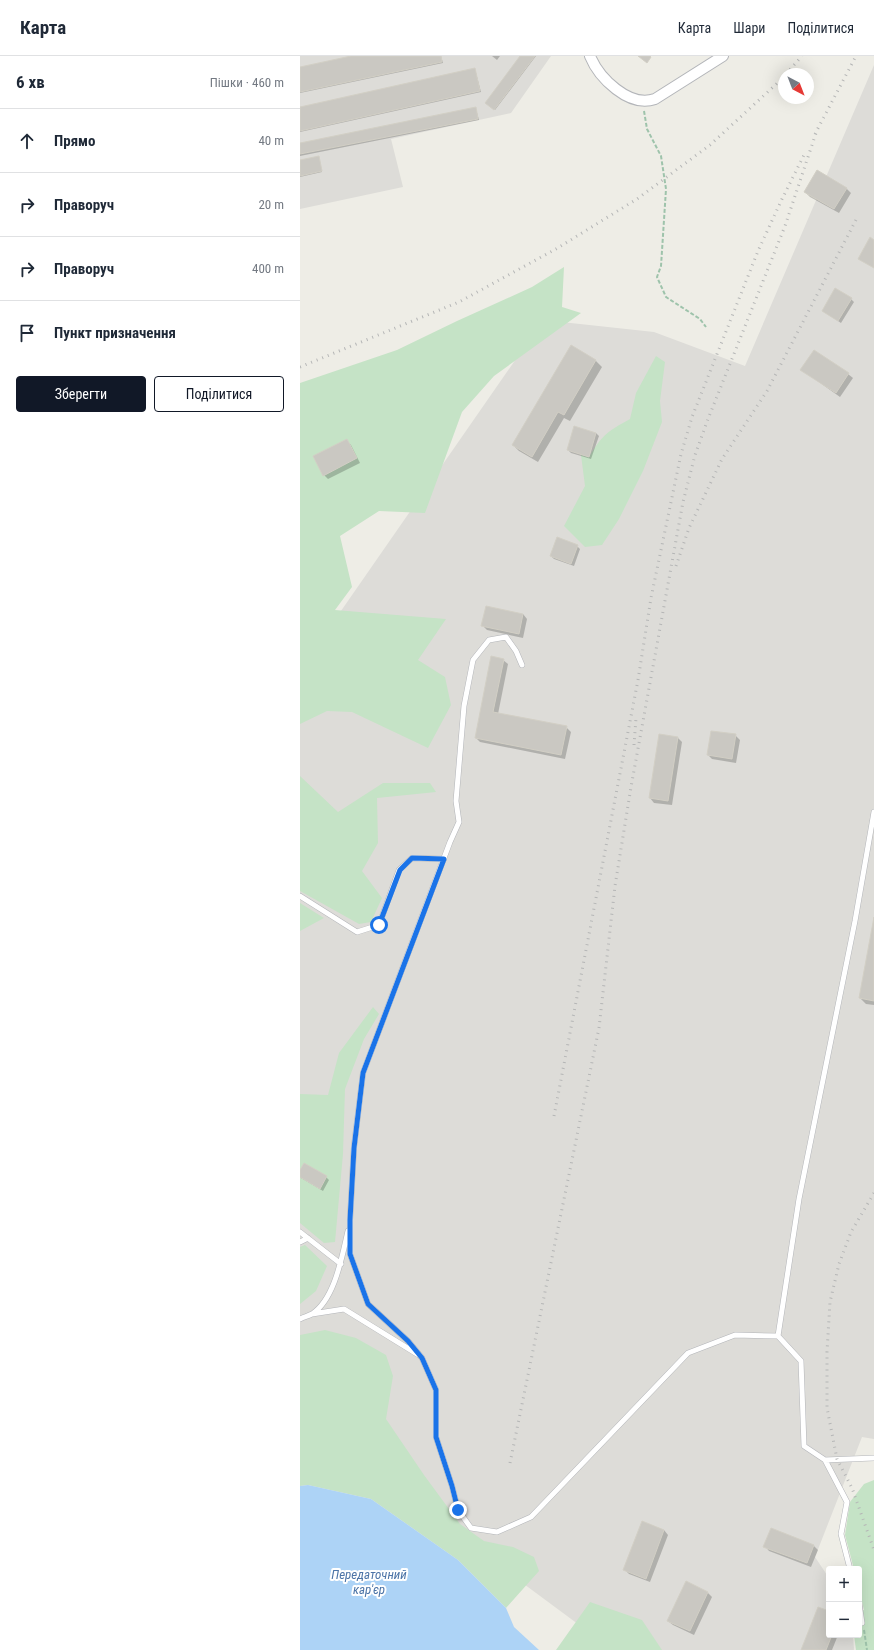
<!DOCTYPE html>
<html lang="uk">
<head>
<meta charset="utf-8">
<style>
  :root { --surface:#fff; --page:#f6f6f7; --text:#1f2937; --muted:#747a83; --line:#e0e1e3; --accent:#111827 }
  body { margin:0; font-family:"Roboto Condensed",sans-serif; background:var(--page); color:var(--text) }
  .controls { position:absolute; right:12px; bottom:12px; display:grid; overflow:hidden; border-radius:4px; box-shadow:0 4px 16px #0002 }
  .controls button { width:36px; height:36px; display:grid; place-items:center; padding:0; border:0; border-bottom:1px solid var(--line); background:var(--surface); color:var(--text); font:20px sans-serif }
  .compass { position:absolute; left:478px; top:12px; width:36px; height:36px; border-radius:50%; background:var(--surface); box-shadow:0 4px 16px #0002; rotate:138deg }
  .stop { position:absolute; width:12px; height:12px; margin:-9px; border:3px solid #1a73e8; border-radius:50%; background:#fff }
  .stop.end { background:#1a73e8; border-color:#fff; box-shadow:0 1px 4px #0008 }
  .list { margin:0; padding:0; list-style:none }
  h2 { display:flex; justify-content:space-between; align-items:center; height:52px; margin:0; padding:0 16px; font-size:17px }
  h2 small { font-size:13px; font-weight:400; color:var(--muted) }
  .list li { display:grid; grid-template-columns:26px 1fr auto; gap:12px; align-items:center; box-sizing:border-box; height:64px; padding:0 16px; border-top:1px solid var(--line) }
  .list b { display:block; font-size:15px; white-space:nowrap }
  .list em { font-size:13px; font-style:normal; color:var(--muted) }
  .actions { display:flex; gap:8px; padding:12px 16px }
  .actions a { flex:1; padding:9px 0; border:1px solid var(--accent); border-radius:4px; text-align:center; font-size:14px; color:var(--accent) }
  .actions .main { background:var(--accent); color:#fff }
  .icon { flex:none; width:22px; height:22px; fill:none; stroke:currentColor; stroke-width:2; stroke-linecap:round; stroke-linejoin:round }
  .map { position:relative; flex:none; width:574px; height:1594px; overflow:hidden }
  header { display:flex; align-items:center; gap:24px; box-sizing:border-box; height:56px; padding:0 20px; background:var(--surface); border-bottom:1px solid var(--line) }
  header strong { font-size:19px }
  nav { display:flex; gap:22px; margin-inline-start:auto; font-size:14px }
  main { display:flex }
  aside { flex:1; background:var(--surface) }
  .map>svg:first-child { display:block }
  .industrial { fill:#dddcd8 }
  .green { fill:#c5e3c6 }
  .water { fill:#add3f6 }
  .shadow { fill:#0003 }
  .building { fill:#cac8c2; stroke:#d2cfc5 }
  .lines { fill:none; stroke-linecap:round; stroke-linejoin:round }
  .lane-casing { stroke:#b3b5b9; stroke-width:6 }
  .street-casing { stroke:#b3b5b9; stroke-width:12 }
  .path { stroke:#9ec3ab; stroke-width:2; stroke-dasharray:4 2; stroke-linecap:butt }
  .lane { stroke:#fff; stroke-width:5 }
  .street { stroke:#fff; stroke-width:10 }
  .rail { stroke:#b5b6b6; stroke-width:3; stroke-dasharray:1 5; stroke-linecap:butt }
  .route { stroke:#1a73e8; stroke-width:5 }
  .labels { text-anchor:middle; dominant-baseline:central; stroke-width:4; stroke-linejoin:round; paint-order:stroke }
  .water-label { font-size:13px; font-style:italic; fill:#4c74a7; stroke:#fff }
</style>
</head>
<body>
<header>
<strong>Карта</strong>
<nav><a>Карта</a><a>Шари</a><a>Поділитися</a></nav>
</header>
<main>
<aside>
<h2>6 хв<small>Пішки · 460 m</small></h2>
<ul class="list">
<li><svg class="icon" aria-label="ahead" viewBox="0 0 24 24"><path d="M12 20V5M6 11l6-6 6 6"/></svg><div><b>Прямо</b></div><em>40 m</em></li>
<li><svg class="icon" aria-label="right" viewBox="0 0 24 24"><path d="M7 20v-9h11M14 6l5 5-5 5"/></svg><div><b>Праворуч</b></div><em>20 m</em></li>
<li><svg class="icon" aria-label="right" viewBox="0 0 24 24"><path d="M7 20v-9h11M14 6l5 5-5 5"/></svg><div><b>Праворуч</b></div><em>400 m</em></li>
<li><svg class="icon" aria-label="arrive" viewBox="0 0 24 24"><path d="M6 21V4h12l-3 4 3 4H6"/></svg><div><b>Пункт призначення</b></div></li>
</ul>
<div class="actions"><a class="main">Зберегти</a><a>Поділитися</a></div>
</aside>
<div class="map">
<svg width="574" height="1594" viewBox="0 0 574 1594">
  <rect width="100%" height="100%" fill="#eeede6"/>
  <path class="industrial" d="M0 0H251L211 57 91 83 103 131 0 153Z
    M574 9V1383L562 1381 515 1501 529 1522V1579H553L554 1594H313L0 1362V614L243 264 354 276 445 310Z"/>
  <path class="green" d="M264 211 262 251 281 257 194 320 162 356 125 457 79 455 40 480 52 531 35 554 146 563 118 604 145 621 151 649 128 692 52 656 27 655 0 668V327L97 294 157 265 232 231Z
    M356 300 365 306 360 345 362 366 343 415 319 463 302 489 285 491 264 470 285 430 281 399 289 401C302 379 308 375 330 363L336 337Z
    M0 720 38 756 83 727H130L136 736 77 742 78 787 62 815 82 842 71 866 59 868 0 835Z
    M0 847 24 862 0 875Z
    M73 951 79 958 64 983 45 1033 43 1098 35 1186 24 1187 0 1167V1038L28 1039 39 997Z
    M5 1189 27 1210 16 1235 0 1248V1191Z
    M25 1274 56 1282 86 1299 93 1320 86 1363 124 1419 160 1468 184 1485 213 1491 234 1501 239 1515 206 1552 158 1504 71 1443 8 1429 0 1430V1279Z
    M574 1424V1594H556L554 1579H559V1555L564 1554 559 1533V1513H554L545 1479 550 1446 564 1428Z
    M290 1546 342 1564 362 1594H256Z"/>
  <path class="water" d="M8 1429 71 1443 158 1504 206 1552 214 1571 239 1594H0V1430Z"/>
  <path class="shadow" d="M55 0H141L143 7 0 37V12Z
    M192 0H200L197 4Z
    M221 0H236L195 54 186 47Z
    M175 13 181 36 0 76V52Z
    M176 53 179 64 0 100V88Z
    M18 101 22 116 0 121V105Z
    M546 132 551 137 539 157 510 141 505 136Z
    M551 243 554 246 541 267 523 255Z
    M271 291 296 305 302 311 270 365 264 362 238 406 219 395 213 389Z
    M502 314 548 318 553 322 540 341Z
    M296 377 299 380 291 403 271 397 268 394Z
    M46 384 51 389 60 407 28 423 24 419Z
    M277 490 280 493 274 510 254 503 251 500Z
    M223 558 227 563 223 582 187 574 183 570Z
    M203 604 208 608 198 658 266 671 271 676 265 703 180 686 176 682Z
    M435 679 440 684 436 707 412 703 408 699Z
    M378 682 382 686 372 749 354 747 350 742Z
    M574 867V949L566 948 560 942Z
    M0 1116 26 1121 29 1124 23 1135 1 1122Z
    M343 1466 364 1474 368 1479 350 1526 329 1518 325 1514Z
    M513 1489 518 1494 511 1511 469 1495 465 1490Z
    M386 1527 408 1537 412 1541 394 1579 373 1569 368 1565Z
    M529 1556V1579H538L532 1594H502Z"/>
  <path class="building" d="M51 0H141L142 6 0 36V11Z
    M220 0H235L194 54 185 47Z
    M338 0H350L351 1 347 7Z
    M175 12 180 35 0 75V51Z
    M176 51 178 63 0 98V87Z
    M19 100 22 115 0 120V104Z
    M517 114 547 132 534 153 504 136Z
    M570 181 574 184V212L558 203Z
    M535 232 552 242 538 265 522 255Z
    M271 289 296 304 264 359 258 356 232 401 212 389Z
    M514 294 549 317 536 337 500 314Z
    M274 370 296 377 289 401 267 394Z
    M47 383 57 402 23 420 13 400Z
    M257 481 278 489 271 508 250 500Z
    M186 550 223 558 219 578 181 570Z
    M191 600 204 603 193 656 267 670 261 699 175 682Z
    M411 675 436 678 432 703 407 699Z
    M359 678 378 681 368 745 349 742Z
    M574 861V945L559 942Z
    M4 1107 27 1120 20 1133 0 1121V1114Z
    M342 1465 364 1474 346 1523 323 1514Z
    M471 1472 514 1489 507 1507 463 1491Z
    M386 1525 408 1536 390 1575 367 1565Z
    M518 1551 529 1555V1579H532L526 1594H501Z"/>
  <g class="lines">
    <defs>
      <path id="lane" d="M222 609 216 595 206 581 189 584 173 604 164 650 156 745 159 766 150 786 63 1017 54 1091 50 1164V1198L68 1248 108 1285 122 1302 136 1334V1381L152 1430 158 1454 171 1472 197 1476 231 1461 388 1297 435 1279 478 1280 501 1305 504 1390 525 1404 574 1402
        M0 840 57 876 79 869 99 814 112 802 144 803
        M0 1176 41 1208
        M0 1186 8 1182
        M12 1258 44 1253 117 1298
        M0 1263C4 1261 8 1260 12 1258 35 1243 42 1200 48 1175
        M478 1280 499 1143 555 865 574 756
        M525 1404 547 1446 541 1478 550 1513
        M559 1547 562 1567"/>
      <path id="street" d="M290 0C299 22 329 52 355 43L423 0"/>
    </defs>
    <use href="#lane" class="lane-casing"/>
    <use href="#street" class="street-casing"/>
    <path class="path" d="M344 55 347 73 361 100 366 133 361 210 357 221 366 241 400 263 406 271
      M564 1574 567 1594"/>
    <use href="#lane" class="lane"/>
    <use href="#street" class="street"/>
    <path class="rail" d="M486 18 502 0
      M515 78 556 0
      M0 311 159 246 256 193 337 143 410 89 484 21
      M376 510 389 472 422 403 467 335 558 160
      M334 689 336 662
      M254 1060 338 624 351 542 381 398 392 361 458 195 482 143 504 99
      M574 1137 551 1176 539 1208 530 1246 527 1296V1352L537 1403 552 1432 574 1494
      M210 1407 299 972 315 830 331 731 383 446 395 399 408 363 485 170 517 74"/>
  </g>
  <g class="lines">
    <path class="route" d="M79 869 100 814 112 802 144 803 63 1017 54 1092 50 1164V1198L68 1248 108 1285 122 1302 136 1334V1381L152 1430 158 1454"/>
  </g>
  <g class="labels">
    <g class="water-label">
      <text x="69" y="1518">Передаточний<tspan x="69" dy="15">кар'єр</tspan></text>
    </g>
  </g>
</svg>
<div class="controls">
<button>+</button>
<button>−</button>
</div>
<svg class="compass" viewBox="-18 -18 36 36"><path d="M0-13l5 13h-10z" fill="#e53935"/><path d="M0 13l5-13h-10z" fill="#747a83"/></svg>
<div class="stop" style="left:79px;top:869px"></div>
<div class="stop end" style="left:158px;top:1454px"></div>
</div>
</main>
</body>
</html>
